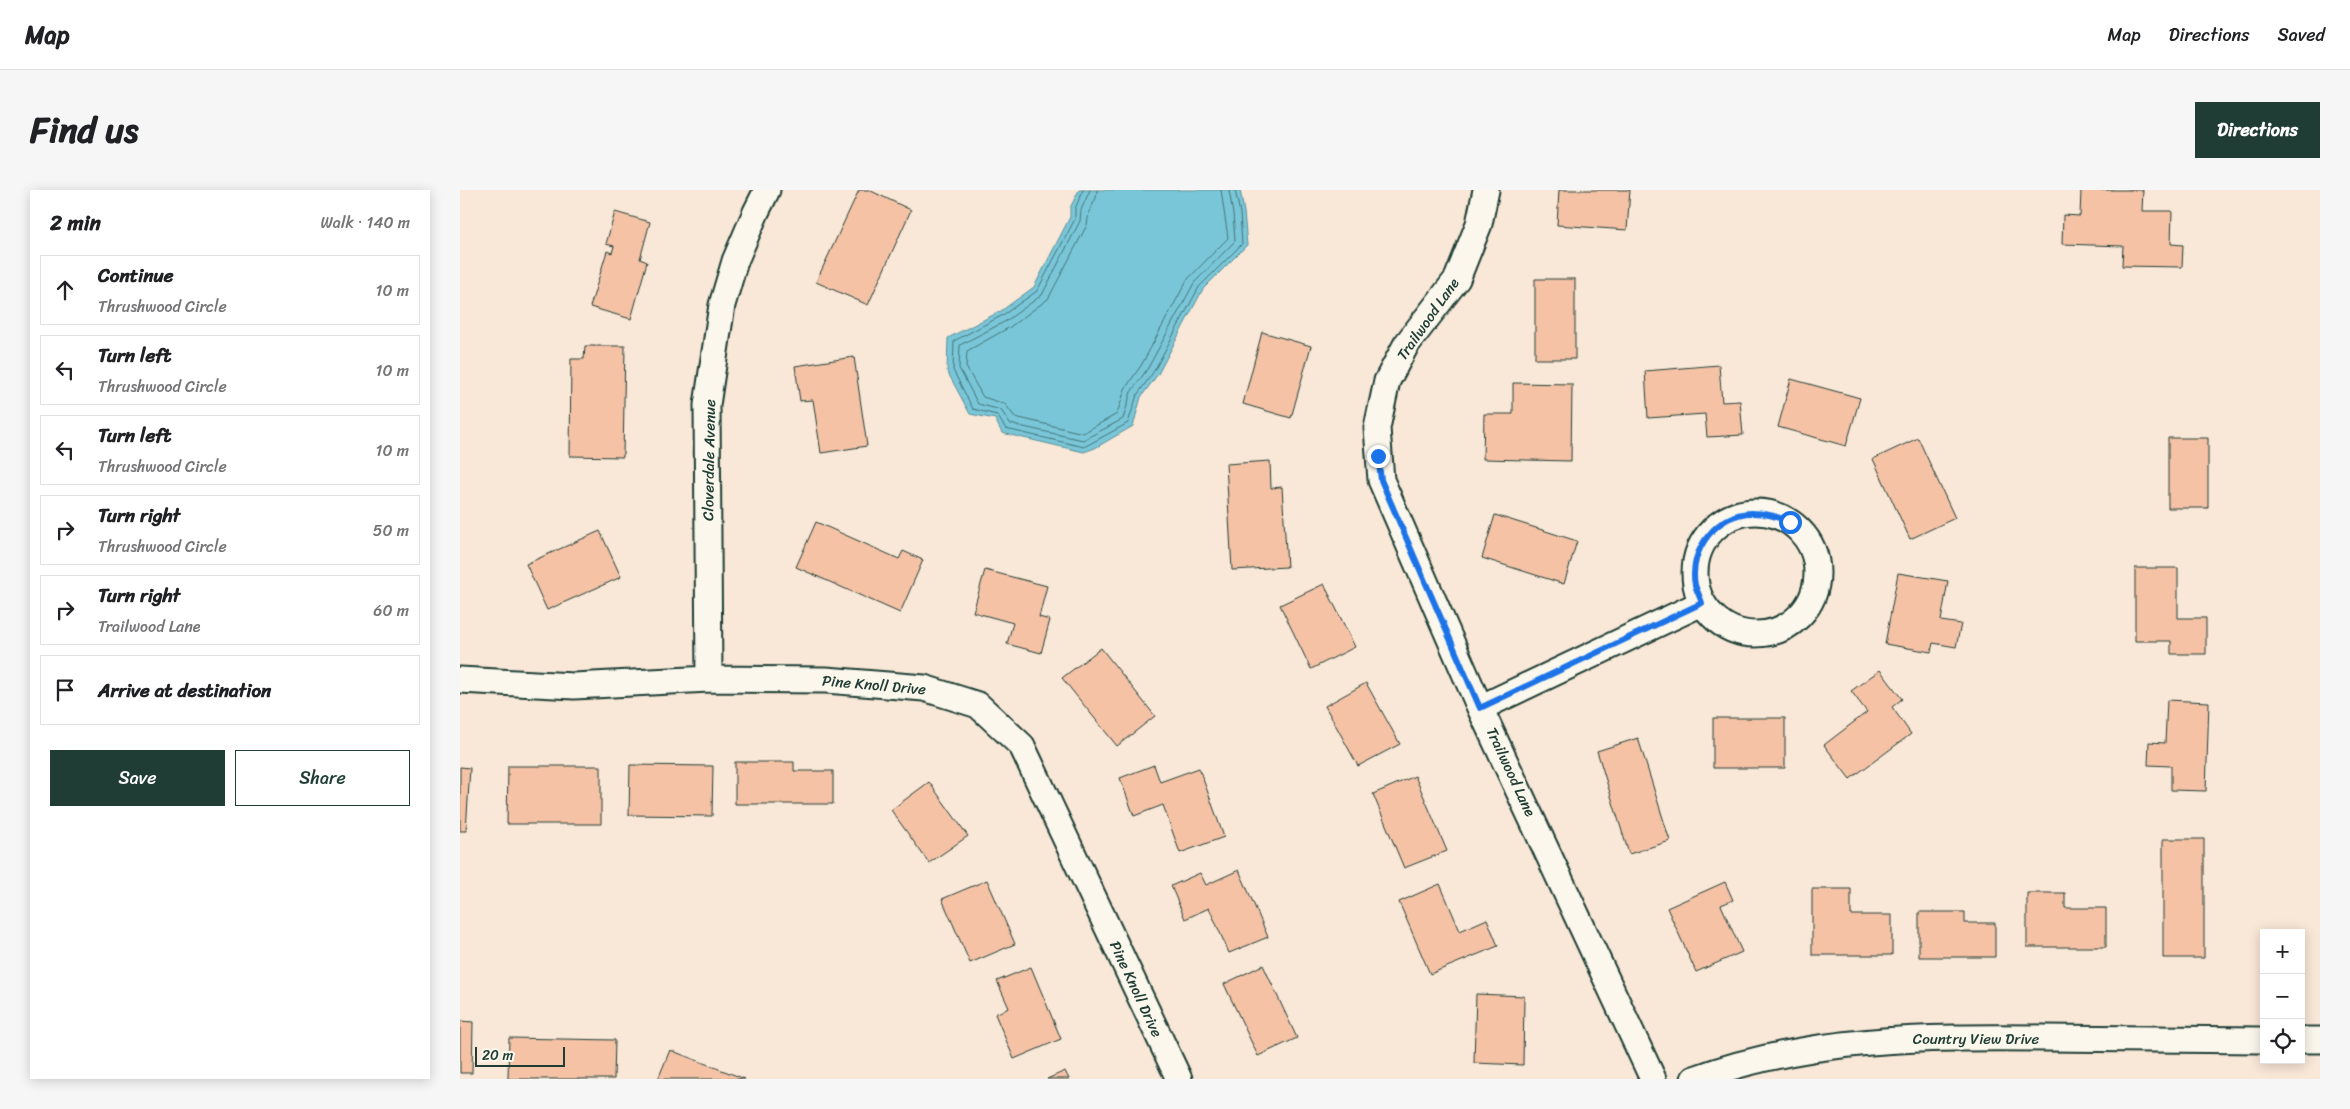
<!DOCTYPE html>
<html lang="en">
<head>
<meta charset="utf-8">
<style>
  :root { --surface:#fff; --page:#f6f6f6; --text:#202124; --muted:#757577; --line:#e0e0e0; --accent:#1f3d34 }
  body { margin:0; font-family:Sriracha,sans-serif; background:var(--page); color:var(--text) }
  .controls { position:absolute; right:15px; bottom:15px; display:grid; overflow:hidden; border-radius:0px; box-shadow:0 2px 12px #0003 }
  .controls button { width:45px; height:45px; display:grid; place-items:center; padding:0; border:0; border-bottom:1px solid var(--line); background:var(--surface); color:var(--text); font:25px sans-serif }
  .scale { position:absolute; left:15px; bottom:12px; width:90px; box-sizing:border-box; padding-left:5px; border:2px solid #1f3d34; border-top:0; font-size:14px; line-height:18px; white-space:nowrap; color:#1f3d34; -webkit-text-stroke:4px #fbf7ec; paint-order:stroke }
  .stop { position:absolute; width:15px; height:15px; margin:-11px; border:4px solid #1a73e8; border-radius:50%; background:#fff }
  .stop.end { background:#1a73e8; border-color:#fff; box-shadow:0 1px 5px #0008 }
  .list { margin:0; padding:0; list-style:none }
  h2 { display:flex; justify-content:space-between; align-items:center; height:65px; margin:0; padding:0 20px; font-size:21px }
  h2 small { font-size:16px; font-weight:400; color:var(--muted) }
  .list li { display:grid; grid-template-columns:32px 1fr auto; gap:15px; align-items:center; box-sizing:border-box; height:70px; margin:0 10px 10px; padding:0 10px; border:1px solid var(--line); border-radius:0px }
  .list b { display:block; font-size:19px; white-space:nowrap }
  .list p { margin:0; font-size:16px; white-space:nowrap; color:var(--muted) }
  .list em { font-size:16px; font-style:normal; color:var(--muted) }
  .actions { display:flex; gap:10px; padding:15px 20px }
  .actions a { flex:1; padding:11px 0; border:1px solid var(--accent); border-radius:0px; text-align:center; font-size:18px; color:var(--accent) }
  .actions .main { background:var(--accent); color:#fff }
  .icon { flex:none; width:28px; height:28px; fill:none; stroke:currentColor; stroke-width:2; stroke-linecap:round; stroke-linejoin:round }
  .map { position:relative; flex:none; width:1860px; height:889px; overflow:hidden; border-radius:0px }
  header { display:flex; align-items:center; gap:30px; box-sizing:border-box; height:70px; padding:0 25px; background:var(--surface); border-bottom:1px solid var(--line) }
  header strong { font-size:24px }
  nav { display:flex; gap:28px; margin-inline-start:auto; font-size:18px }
  .intro { display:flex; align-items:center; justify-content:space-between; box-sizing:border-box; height:120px; padding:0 30px }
  h1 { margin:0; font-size:35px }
  .button { padding:12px 22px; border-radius:0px; background:var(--accent); color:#fff; font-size:18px; font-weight:700 }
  main { display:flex; gap:30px; padding:0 30px }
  aside { flex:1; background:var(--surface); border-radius:0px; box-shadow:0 2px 12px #0003 }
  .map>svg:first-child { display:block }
  .water { fill:#7ac6d9; stroke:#568f97 }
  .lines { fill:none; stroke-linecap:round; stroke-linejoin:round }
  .shore { stroke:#437476; stroke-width:1 }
  .building { fill:#f5c2a6; stroke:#1f3d34 }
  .street-casing { stroke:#1f3d34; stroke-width:29 }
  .street { stroke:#fbf7ec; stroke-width:25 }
  .route { stroke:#1a73e8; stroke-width:6 }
  .labels { text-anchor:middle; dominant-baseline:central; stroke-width:4.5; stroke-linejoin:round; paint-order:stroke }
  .street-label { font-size:15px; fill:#1f3d34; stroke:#fbf7ec }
</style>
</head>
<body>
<header>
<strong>Map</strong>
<nav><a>Map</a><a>Directions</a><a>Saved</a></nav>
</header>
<div class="intro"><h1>Find us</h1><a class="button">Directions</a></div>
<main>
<aside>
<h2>2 min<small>Walk · 140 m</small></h2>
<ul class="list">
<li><svg class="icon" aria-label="ahead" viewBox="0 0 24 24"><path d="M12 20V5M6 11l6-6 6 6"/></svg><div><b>Continue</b><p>Thrushwood Circle</p></div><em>10 m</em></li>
<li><svg class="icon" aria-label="left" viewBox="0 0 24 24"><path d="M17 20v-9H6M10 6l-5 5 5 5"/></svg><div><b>Turn left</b><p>Thrushwood Circle</p></div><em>10 m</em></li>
<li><svg class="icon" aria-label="left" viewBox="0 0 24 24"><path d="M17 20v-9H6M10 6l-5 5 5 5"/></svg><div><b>Turn left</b><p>Thrushwood Circle</p></div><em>10 m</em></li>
<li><svg class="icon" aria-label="right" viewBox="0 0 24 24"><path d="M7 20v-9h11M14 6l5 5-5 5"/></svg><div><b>Turn right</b><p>Thrushwood Circle</p></div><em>50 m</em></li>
<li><svg class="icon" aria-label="right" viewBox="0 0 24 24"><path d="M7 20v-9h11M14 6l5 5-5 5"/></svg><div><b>Turn right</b><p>Trailwood Lane</p></div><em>60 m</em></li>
<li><svg class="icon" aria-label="arrive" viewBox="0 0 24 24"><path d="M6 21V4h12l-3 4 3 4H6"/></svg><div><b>Arrive at destination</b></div></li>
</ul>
<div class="actions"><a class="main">Save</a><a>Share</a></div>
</aside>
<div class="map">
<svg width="1860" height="889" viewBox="0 0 1860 889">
  <rect width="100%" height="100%" fill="#f9e7d7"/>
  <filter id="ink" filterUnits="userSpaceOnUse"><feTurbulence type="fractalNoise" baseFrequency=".02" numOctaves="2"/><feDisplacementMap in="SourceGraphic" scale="10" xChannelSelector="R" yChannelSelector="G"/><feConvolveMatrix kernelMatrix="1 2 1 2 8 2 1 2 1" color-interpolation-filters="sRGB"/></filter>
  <g filter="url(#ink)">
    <path class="water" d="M619 0H780L784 22 787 55 743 99 698 184 681 207 673 236 635 258 624 262 542 243 535 229 510 224 487 181 488 148 541 121 574 97 610 27V18Z"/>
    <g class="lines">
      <path class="shore" d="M623 0 615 19V29L577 101 543 125 494 151 493 180 513 219 537 225 546 239 624 257 668 233 677 205 694 181 739 97 782 54 780 23 775 0
        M630 0 621 20 620 31 582 105 546 131 500 155 499 178 518 214 541 220 550 234 623 250 663 229 671 202 688 178 734 93 775 51 773 24 769 0
        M637 0 636 8 629 22 627 35 588 109 550 137 507 161 506 177 523 207 545 214 555 227 623 243 657 224 665 199 682 174 727 90 768 48 761 0"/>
    </g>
    <path class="building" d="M399 0H409L451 20 408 115 356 92Z
      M1099 0H1170L1167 40 1097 35Z
      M1621 0H1683L1682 21H1712L1711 54 1723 55 1722 77 1662 76 1663 56 1602 54 1603 25 1620 26Z
      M155 22 190 32 180 69 187 72 171 129 130 117 147 61 152 63 154 56 146 54Z
      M1075 89H1115V169H1075Z
      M802 142 851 156 831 228 783 214Z
      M125 156H165L163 267 110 266 111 169H124Z
      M394 167 407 256 361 263 353 210 340 211 335 176Z
      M1259 175 1262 212 1280 211 1283 245 1247 247 1245 224 1188 228 1185 181Z
      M1331 189 1400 208 1386 256 1318 237Z
      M1053 193 1112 194 1111 271 1023 269 1024 224H1053Z
      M1458 248 1495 328 1450 349 1413 269Z
      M1708 248H1748V318H1708Z
      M810 271 811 298 822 297 827 377 772 380 766 274Z
      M1035 325 1117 351 1104 394 1022 368Z
      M356 332 439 369 443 361 463 370 440 423 336 377Z
      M140 341 161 387 87 420 66 374Z
      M1675 378H1718V428H1746V464H1711V451H1675Z
      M525 380 587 396 579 427 590 430 581 463 547 454 553 433 513 422Z
      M1438 383 1488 391 1481 431 1501 434 1496 457 1473 453 1471 462 1425 454Z
      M864 394 895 457 851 479 820 415Z
      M641 458 695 526 657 556 602 488Z
      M1420 480 1442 509 1432 517 1451 544 1390 589 1364 555 1407 522 1391 501Z
      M906 493 940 554 898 576 865 516Z
      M1707 510 1749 512 1746 601 1711 600V576L1688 575 1689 552 1705 553Z
      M1253 528H1325V578H1253Z
      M1178 548 1210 651 1169 664 1137 561Z
      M275 572H334V581H373V614H275Z
      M170 575 253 576 252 626 169 625Z
      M694 575 700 592 739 578 764 647 720 663 703 615 674 626 660 588Z
      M48 576H141V634H47Z
      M0 577 10 578 6 641H0Z
      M955 586 987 661 944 678 913 604Z
      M469 592 508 646 469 673 431 620Z
      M1703 649H1744V768H1703Z
      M779 680 808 747 769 763 749 718 725 729 711 696 740 683 746 695Z
      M527 690 555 754 510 773 482 709Z
      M1265 692 1273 710 1261 715 1282 762 1236 782 1207 718Z
      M980 694 1000 741 1027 729 1038 756 970 784 939 712Z
      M1352 699H1391V725H1432V765H1352Z
      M1567 703H1605V718H1646V757H1567Z
      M1459 722H1505V733H1535V767H1459Z
      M803 775 837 848 798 866 764 794Z
      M571 777 601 849 554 869 535 824 549 818 537 791Z
      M1016 804 1064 806 1063 875 1014 873Z
      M0 831 13 832 12 883H0Z
      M49 848 155 850 154 889H48Z
      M210 860 285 889H198Z
      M605 881 609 889H587Z"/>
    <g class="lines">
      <defs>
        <path id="street" d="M1026 0 1019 34 997 89 946 155 927 191 917 238 921 290 1020 518 1193 889
          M1235 383a61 61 0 1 1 122 0a61 61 0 1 1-122 0Z
          M249 489 247 215 262 115 275 71 296 22 307 0
          M0 490 114 496 249 489 366 490 464 498 518 515 562 556 719 889
          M1020 518 1242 413
          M1841 850H1860
          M1234 889C1349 847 1464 847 1584 848 1658 849 1731 849 1804 850"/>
      </defs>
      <use href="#street" class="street-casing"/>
      <use href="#street" class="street"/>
    </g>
  </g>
  <g class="lines" filter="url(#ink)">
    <path class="route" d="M918 266 921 290 1020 518 1242 413C1240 407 1237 401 1235 395 1228 360 1258 322 1293 323 1307 323 1317 327 1330 332"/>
  </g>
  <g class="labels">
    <g class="street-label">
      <text transform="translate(968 129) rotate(-55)">Trailwood Lane</text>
      <text transform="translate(249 270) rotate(-89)">Cloverdale Avenue</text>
      <text transform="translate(414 495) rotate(5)">Pine Knoll Drive</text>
      <text transform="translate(1051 582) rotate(65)">Trailwood Lane</text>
      <text transform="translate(676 799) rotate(65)">Pine Knoll Drive</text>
      <text x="1516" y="849">Country View Drive</text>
    </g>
  </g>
</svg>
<div class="controls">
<button>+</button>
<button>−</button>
<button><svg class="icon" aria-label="locate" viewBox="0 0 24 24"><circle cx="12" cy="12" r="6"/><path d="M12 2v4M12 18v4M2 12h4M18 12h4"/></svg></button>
</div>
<div class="scale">20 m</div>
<div class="stop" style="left:1330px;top:332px"></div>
<div class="stop end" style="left:918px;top:266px"></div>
</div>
</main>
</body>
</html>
